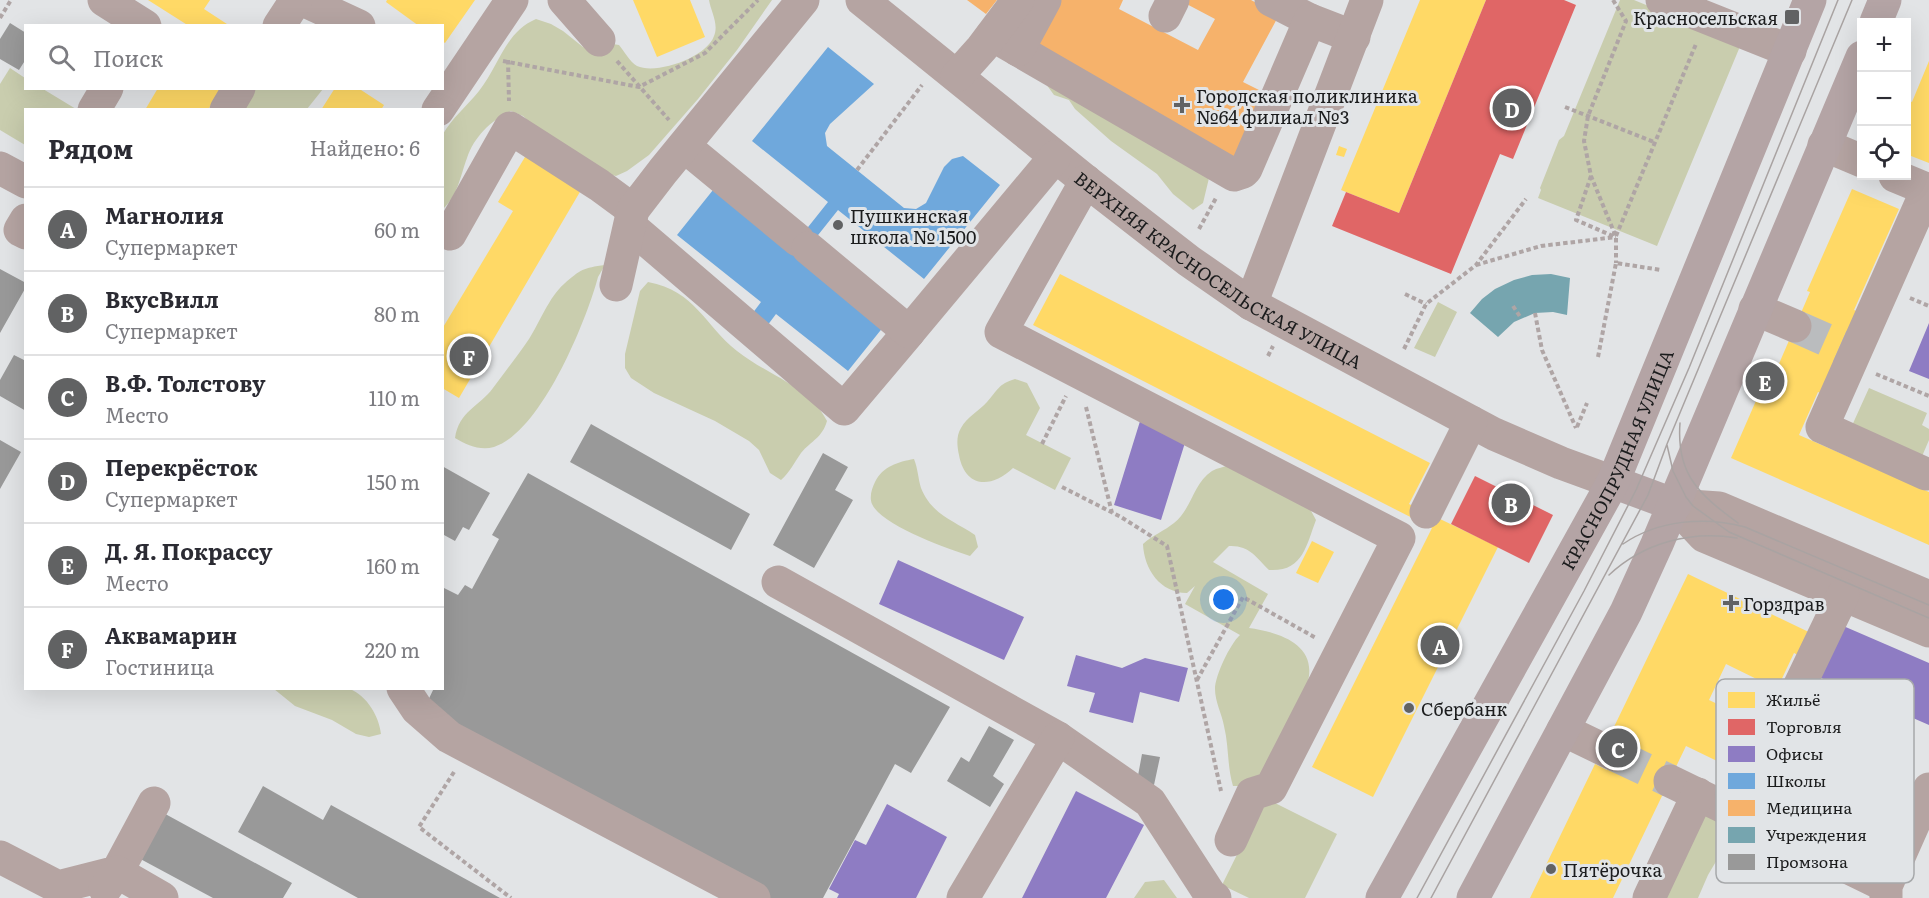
<!DOCTYPE html>
<html lang="ru">
<head>
<meta charset="utf-8">
<style>
  :root { --surface:#fff; --page:#f2f2f3; --text:#2b2b33; --muted:#7c7c81; --line:#e1e1e2; --accent:#616263 }
  body { margin:0; font-family:Literata,serif; background:var(--page); color:var(--text) }
  .controls { position:absolute; right:18px; top:18px; display:grid; overflow:hidden; border-radius:0px; box-shadow:0 6px 24px #0002 }
  .controls button { width:54px; height:54px; display:grid; place-items:center; padding:0; border:0; border-bottom:2px solid var(--line); background:var(--surface); color:var(--text); font:30px sans-serif }
  .you { position:absolute; left:1224px; top:600px; width:21px; height:21px; margin:-15px; border:4px solid #fff; border-radius:50%; background:#1a73e8; box-shadow:0 0 0 9px #1a73e833 }
  .badge { display:grid; place-items:center; width:39px; height:39px; border-radius:50%; background:var(--accent); color:#fff; font-size:20px; font-weight:700 }
  .pin { position:absolute; translate:-50% -50%; border:3px solid #fff; box-shadow:0 2px 6px #0006 }
  .list { margin:0; padding:0; list-style:none }
  h2 { display:flex; justify-content:space-between; align-items:center; height:78px; margin:0; padding:0 24px; font-size:26px }
  h2 small { font-size:20px; font-weight:400; color:var(--muted) }
  .list li { display:grid; grid-template-columns:39px 1fr auto; gap:18px; align-items:center; box-sizing:border-box; height:84px; padding:0 24px; border-top:2px solid var(--line) }
  .list b { display:block; font-size:22px; white-space:nowrap }
  .list p { margin:0; font-size:20px; white-space:nowrap; color:var(--muted) }
  .list em { font-size:20px; font-style:normal; color:var(--muted) }
  .icon { flex:none; width:33px; height:33px; fill:none; stroke:currentColor; stroke-width:2; stroke-linecap:round; stroke-linejoin:round }
  .map { position:relative; flex:none; width:1929px; height:898px; overflow:hidden }
  .search { position:absolute; background:var(--surface); box-shadow:0 6px 24px #0002; left:24px; top:24px; width:420px; height:66px; display:flex; align-items:center; gap:15px; box-sizing:border-box; padding:0 21px; border-radius:0px; color:var(--muted); font-size:22px }
  .panel { position:absolute; background:var(--surface); box-shadow:0 6px 24px #0002; left:24px; top:108px; width:420px; height:582px; border-radius:0px }
  .map>svg:first-child { display:block }
  .green { fill:#c9cdae }
  .homes { fill:#ffd966 }
  .shops { fill:#e06666 }
  .offices { fill:#8e7cc3 }
  .schools { fill:#6fa8dc }
  .health { fill:#f6b26b }
  .public { fill:#76a5af }
  .industry { fill:#999 }
  .lines { fill:none; stroke-linecap:round; stroke-linejoin:round }
  .minor-tunnel { stroke:#babcbe; stroke-width:33; stroke-dasharray:33 16; stroke-linecap:butt }
  .path { stroke:#afa5a5; stroke-width:4; stroke-dasharray:4.5 3; stroke-linecap:butt }
  .minor { stroke:#b5a4a2; stroke-width:33 }
  .major { stroke:#b4a4a5; stroke-width:33 }
  .tram { stroke:#a9a3a2; stroke-width:1.5 }
  .poi-dot { fill:#616263; stroke:#e1e4e7; stroke-width:2 }
  .labels { text-anchor:middle; dominant-baseline:central; stroke-width:6; stroke-linejoin:round; paint-order:stroke }
  .poi-label { font-size:18px; fill:#1b1c1d; stroke:#e1e4e7; text-anchor:start }
  .street-label { font-size:18px; fill:#1b1c1d; stroke:#e1e4e7 }
  .key { fill:#e1e4e7; stroke:#a6a8aa; stroke-width:1.5 }
  .key-label { font-size:16px; fill:#1b1c1d }
</style>
</head>
<body>
<div class="map">
<svg width="1929" height="898" viewBox="0 0 1929 898">
  <rect width="100%" height="100%" fill="#e2e4e6"/>
  <path class="green" d="M709 0H772L737 50 698 99 649 155 627 171 616 176 604 173 550 142 523 116 511 111C491 120 474 137 467 158 460 177 458 195 443 209V134C452 118 467 106 479 91 499 66 505 32 536 19L551 24 563 31 583 47 595 51 606 43 619 45C624 51 630 62 637 66 657 75 707 57 714 36 719 24 711 12 709 0Z
    M1620 0H1634L1741 44 1657 246 1538 198 1541 190 1540 188 1559 140 1564 136Z
    M10 68 25 78 26 88 43 89 76 109 26 110 25 145 0 130V84Z
    M1046 84 1209 178 1203 203 1193 210 1173 194 1157 174 1111 141 1075 109 1069 100 1054 95Z
    M253 89H323L307 109 239 110Z
    M605 265 598 277C586 322 541 432 494 447 480 451 467 445 455 438 459 411 479 407 493 388 505 372 518 355 529 339 540 322 549 297 564 284 581 269 583 268 605 265Z
    M648 282C696 291 704 325 737 351 767 375 809 386 827 421 822 438 812 440 801 453 794 463 790 472 781 480L770 473 759 450 749 441 715 421 654 393 631 378 625 368V354L640 291Z
    M1438 302 1457 312 1435 357 1414 348Z
    M1015 379 1027 383 1040 408 1026 435 1071 458 1055 490 1013 468C991 489 965 488 959 455 957 446 956 436 961 428 967 417 979 411 987 402 998 390 998 384 1015 379Z
    M1869 388 1927 413 1922 425 1929 429V440L1920 461 1850 430Z
    M914 459C918 469 918 478 921 488 932 515 953 520 975 535L978 547 970 556C948 549 881 525 872 504 869 497 872 488 875 482 883 466 898 462 914 459Z
    M1230 465 1310 509 1316 520C1306 546 1303 572 1269 570 1256 557 1249 545 1229 546L1213 562 1268 594 1249 628C1278 632 1317 644 1308 681L1265 772 1245 786H1233C1227 766 1229 746 1224 726 1222 714 1215 702 1215 689 1215 676 1230 644 1240 635L1185 604 1195 586 1187 593C1160 593 1144 569 1143 544 1153 535 1164 531 1174 523 1192 509 1193 483 1212 471 1217 468 1224 467 1230 465Z
    M274 689C287 688 341 685 350 689 367 696 379 716 381 734L369 737 356 734 332 720 295 706Z
    M1265 798 1337 834 1305 898H1249L1222 885Z
    M1711 810 1722 817 1734 831 1708 875 1698 898H1657L1694 828Z
    M1164 880 1177 898H1134L1145 882Z"/>
  <path class="homes" d="M148 0H210L204 9 230 26H189Z
    M387 0H475L445 43 442 41V26H419L386 2Z
    M633 0H690L705 37 657 57Z
    M1420 0H1486L1399 213 1341 190Z
    M1929 61V163L1906 154V99L1912 102Z
    M158 88H221L208 110H145Z
    M335 88H358L384 105 381 110H321Z
    M1339 146 1347 149 1344 157 1336 155Z
    M528 152 584 185 459 398 442 388V329L513 211 498 202Z
    M1852 189 1899 209 1854 310 1862 313 1826 396 1818 392 1799 435 1929 492V545L1731 458 1769 371 1775 373 1810 292 1807 291Z
    M1060 274 1430 463 1409 504 1498 547 1373 797 1312 767 1432 528 1033 325Z
    M1312 541 1334 552 1318 583 1296 573Z
    M1688 574 1815 635 1804 658 1794 653 1777 689 1726 664 1709 700 1883 783 1860 830 1686 746 1613 898H1530L1595 764 1607 770 1618 748 1623 737 1612 731Z"/>
  <path class="shops" d="M1486 0H1564L1576 5 1513 159 1500 154 1451 274 1332 226 1346 192 1399 213Z
    M1475 476 1553 515 1529 563 1451 524Z"/>
  <path class="offices" d="M1929 323V379L1909 371Z
    M1141 418 1188 433 1161 520 1114 505Z
    M898 560 1024 617 1004 660 879 604Z
    M1841 625 1929 663V725L1819 677Z
    M1076 655 1122 668 1145 658 1188 668 1179 702 1140 692 1133 723 1089 712 1095 693 1067 686Z
    M1076 791 1144 825 1106 898H1022Z
    M887 804 947 837 916 898H837L839 894 829 889 855 840 866 845Z"/>
  <path class="schools" d="M828 47 874 84 830 124 825 133 827 146 904 208 916 209 926 203 944 167 952 159 963 156 1000 185 924 279 838 210 799 259 884 326 848 371 776 314 764 330 749 318 761 302 677 235 713 190 789 251 828 202 752 141Z"/>
  <path class="health" d="M967 0H997L986 14Z
    M1050 0H1123L1119 9 1198 50 1215 19 1179 0H1251L1279 15 1243 82 1267 94 1231 163 1026 47Z"/>
  <path class="public" d="M1551 274 1570 278 1567 315 1553 312 1535 313 1514 322 1498 337 1470 313 1482 299 1495 289 1514 280 1532 275Z"/>
  <path class="industry" d="M10 23 26 33V59L19 70 0 59V39Z
    M0 269 26 283V287L0 333Z
    M14 355 26 361V411L0 396V380Z
    M591 424 750 514 731 550 570 462Z
    M0 440 21 452 0 489Z
    M823 453 848 467 835 490 853 500 814 568 773 545Z
    M442 466 490 493 469 530 463 527 455 541 444 535 442 537Z
    M528 473 950 707 911 773 895 764 823 898H770L424 709 434 688H442V587L458 595 465 585 472 589 499 539 492 535Z
    M989 726 1014 740 993 776 1004 784 990 807 947 781 961 757 969 762Z
    M1142 754 1160 757 1154 785 1137 781Z
    M263 786 323 820 331 805 500 898H358L238 832Z
    M158 810 292 883 283 898H213L133 855Z"/>
  <g class="lines">
    <path class="minor-tunnel" d="M1795 326 1847 349
      M1615 755 1670 781"/>
    <path class="path" d="M1613 0 1626 21 1588 116 1584 141 1591 176 1616 237V263
      M0 18 11 0
      M508 60 509 101
      M503 61 639 87 705 53 758 0
      M617 61 669 120
      M1565 107 1654 142
      M857 170 922 85
      M1591 176 1576 220 1615 237
      M1199 229 1216 198
      M1616 236 1696 44
      M1476 265 1541 246 1616 237
      M1405 294 1426 304
      M1910 298 1929 306
      M1513 306 1521 318
      M1535 313 1542 350 1576 428
      M1404 349 1426 304 1476 265 1526 199
      M1268 356 1273 346
      M1598 357 1616 263 1661 270
      M1876 374 1929 396
      M1086 407 1112 513
      M1577 427 1587 403
      M1042 444 1066 396
      M1062 487 1121 517 1167 546 1221 791
      M1197 680 1243 597 1316 638
      M454 772 419 827 511 898"/>
    <g class="minor">
      <path d="M104 0 145 26"/>
      <path d="M303 0 359 26"/>
      <path d="M564 0 599 40"/>
      <path id="s1" d="M862 0 1086 181 1189 261 1251 304 1494 434 1561 463 1613 482"/>
      <path d="M1271 0 1310 20"/>
      <path d="M1662 0 1790 51"/>
      <path d="M1165 16 1173 0"/>
      <path d="M279 26 296 0"/>
      <path d="M992 35 1234 175 1243 172 1246 169 1310 20 1354 37"/>
      <path d="M1018 50 1045 0"/>
      <path d="M957 76 982 48 1018 0"/>
      <path d="M94 110 107 88"/>
      <path d="M226 110 239 88"/>
      <path d="M438 110 512 0"/>
      <path d="M1824 145 1862 161"/>
      <path d="M684 146 798 240"/>
      <path d="M0 168 26 182"/>
      <path d="M1895 176 1929 190"/>
      <path d="M1086 181 1001 332 1399 538 1271 788 1252 794 1231 840"/>
      <path d="M26 220 20 230 26 233"/>
      <path d="M630 226 844 409 909 332"/>
      <path d="M442 228 450 234 510 128 599 185 633 210"/>
      <path d="M808 248 909 332 1055 157"/>
      <path d="M616 285 633 210 663 171 803 0"/>
      <path d="M1251 304 1367 0"/>
      <path d="M1755 309 1795 326"/>
      <path d="M1926 474 1822 427 1927 190"/>
      <path d="M1675 505 1704 536 1929 631"/>
      <path d="M1675 505 1719 508 1929 597"/>
      <path d="M1426 512 1471 422"/>
      <path d="M778 582 1058 738 1150 802 1211 896 1215 898"/>
      <path d="M403 688 417 709 449 737 754 898"/>
      <path d="M1787 712 1843 595"/>
      <path d="M1563 730 1615 755"/>
      <path d="M1670 781 1886 886"/>
      <path d="M0 857 58 887 117 872 154 803"/>
      <path d="M105 889 117 872 162 898"/>
      <path d="M963 898 1058 738"/>
      <path d="M1649 898 1698 794"/>
      <path d="M1886 898V886L1929 789"/>
    </g>
    <g class="major">
      <path d="M1876 22 1885 0"/>
      <path d="M1613 482 1675 505"/>
      <path id="s2" d="M1382 898 1613 482 1810 0"/>
      <path d="M1473 898 1626 612 1657 544 1862 57"/>
    </g>
    <path class="tram" d="M1680 423C1676 475 1700 495 1738 523
      M1667 445 1673 471 1686 497 1693 506 1729 532 1929 618
      M1623 544C1658 520 1705 516 1745 527L1929 605
      M1609 575C1643 543 1691 530 1737 538
      M1417 898 1584 591 1636 490 1689 368 1838 0
      M1431 898 1648 495 1667 444 1852 0"/>
  </g>
  <g class="poi-dot">
    <rect x="1784" y="9" width="16" height="16" rx="3"/>
    <path d="M1179 96h6v6h6v6h-6v6h-6v-6h-6v-6h6z"/>
    <circle cx="838" cy="225" r="6"/>
    <path d="M1728 594h6v6h6v6h-6v6h-6v-6h-6v-6h6z"/>
    <circle cx="1409" cy="708" r="6"/>
    <circle cx="1551" cy="869" r="6"/>
  </g>
  <g class="labels">
    <g class="poi-label">
      <text x="1778" y="17" text-anchor="end">Красносельская</text>
      <text x="1196" y="95">Городская поликлиника<tspan x="1196" dy="21">№64 филиал №3</tspan></text>
      <text x="850" y="215">Пушкинская<tspan x="850" dy="21">школа № 1500</tspan></text>
      <text x="1743" y="603">Горздрав</text>
      <text x="1421" y="708">Сбербанк</text>
      <text x="1563" y="869">Пятёрочка</text>
    </g>
    <g class="street-label">
      <text stroke="none"><textPath href="#s1" startOffset="448">ВЕРХНЯЯ КРАСНОСЕЛЬСКАЯ УЛИЦА</textPath></text>
      <text stroke="none"><textPath href="#s2" startOffset="498">КРАСНОПРУДНАЯ УЛИЦА</textPath></text>
    </g>
  </g>
  <rect x="1716" y="679" width="198" height="204" rx="9" class="key"/>
  <rect x="1728" y="692" width="27" height="16" fill="#ffd966"/>
  <rect x="1728" y="719" width="27" height="16" fill="#e06666"/>
  <rect x="1728" y="746" width="27" height="16" fill="#8e7cc3"/>
  <rect x="1728" y="773" width="27" height="16" fill="#6fa8dc"/>
  <rect x="1728" y="800" width="27" height="16" fill="#f6b26b"/>
  <rect x="1728" y="827" width="27" height="16" fill="#76a5af"/>
  <rect x="1728" y="854" width="27" height="16" fill="#999"/>
  <g class="key-label">
    <text x="1766" y="706">Жильё</text>
    <text x="1766" y="733">Торговля</text>
    <text x="1766" y="760">Офисы</text>
    <text x="1766" y="787">Школы</text>
    <text x="1766" y="814">Медицина</text>
    <text x="1766" y="841">Учреждения</text>
    <text x="1766" y="868">Промзона</text>
  </g>
</svg>
<div class="controls">
<button>+</button>
<button>−</button>
<button><svg class="icon" aria-label="locate" viewBox="0 0 24 24"><circle cx="12" cy="12" r="6"/><path d="M12 2v4M12 18v4M2 12h4M18 12h4"/></svg></button>
</div>
<div class="you"></div>
<div class="pin badge" style="left:1440px;top:645px">A</div>
<div class="pin badge" style="left:1511px;top:503px">B</div>
<div class="pin badge" style="left:1618px;top:748px">C</div>
<div class="pin badge" style="left:1512px;top:108px">D</div>
<div class="pin badge" style="left:1765px;top:381px">E</div>
<div class="pin badge" style="left:469px;top:356px">F</div>
<div class="search"><svg class="icon" aria-label="search" viewBox="0 0 24 24"><circle cx="10" cy="10" r="6"/><path d="M15 15l6 6"/></svg>Поиск</div>
<section class="panel">
<h2>Рядом<small>Найдено: 6</small></h2>
<ul class="list">
<li><span class="badge">A</span><div><b>Магнолия</b><p>Супермаркет</p></div><em>60 m</em></li>
<li><span class="badge">B</span><div><b>ВкусВилл</b><p>Супермаркет</p></div><em>80 m</em></li>
<li><span class="badge">C</span><div><b>В.Ф. Толстову</b><p>Место</p></div><em>110 m</em></li>
<li><span class="badge">D</span><div><b>Перекрёсток</b><p>Супермаркет</p></div><em>150 m</em></li>
<li><span class="badge">E</span><div><b>Д. Я. Покрассу</b><p>Место</p></div><em>160 m</em></li>
<li><span class="badge">F</span><div><b>Аквамарин</b><p>Гостиница</p></div><em>220 m</em></li>
</ul>
</section>
</div>
</body>
</html>
